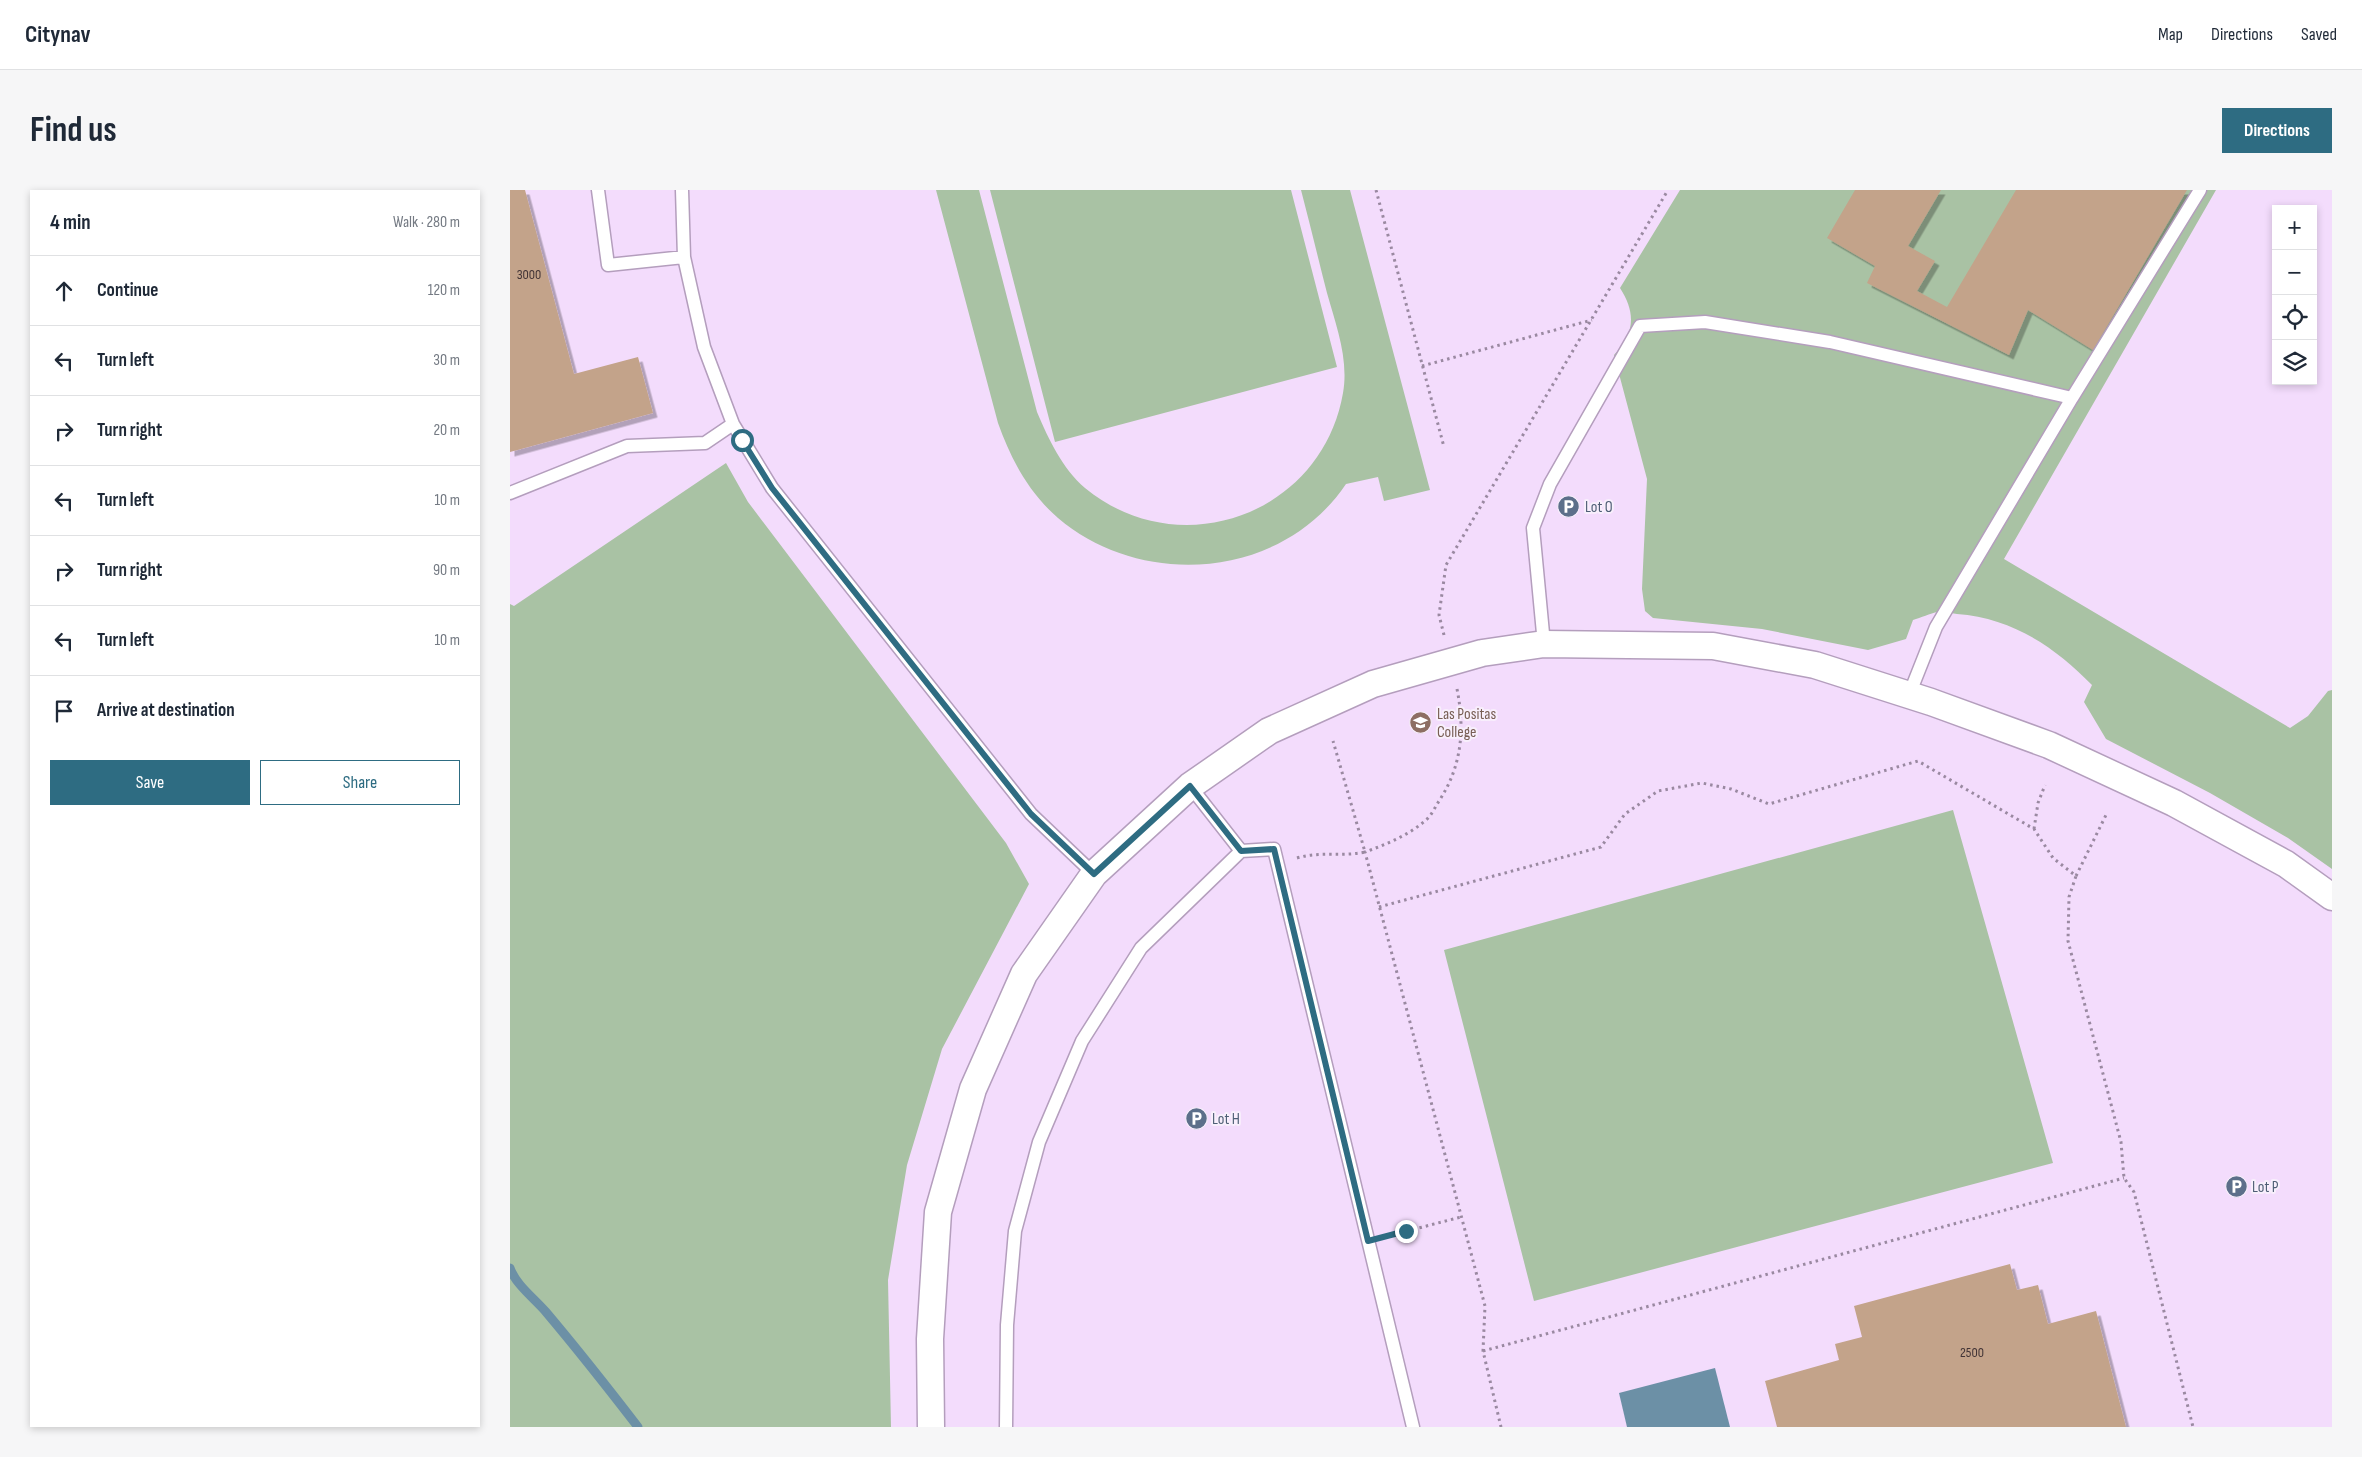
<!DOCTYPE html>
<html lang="en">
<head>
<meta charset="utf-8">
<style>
  :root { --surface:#fff; --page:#f6f6f7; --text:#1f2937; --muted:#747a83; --line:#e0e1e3; --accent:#2e6c82 }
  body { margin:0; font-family:"Sofia Sans Condensed",sans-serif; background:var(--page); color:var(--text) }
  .controls { position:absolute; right:15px; top:15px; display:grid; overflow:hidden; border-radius:0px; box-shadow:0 2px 8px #0003 }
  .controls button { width:45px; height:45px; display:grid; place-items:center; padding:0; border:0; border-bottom:1px solid var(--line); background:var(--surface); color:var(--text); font:25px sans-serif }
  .stop { position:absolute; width:15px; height:15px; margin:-11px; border:4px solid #2e6c82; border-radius:50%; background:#fff }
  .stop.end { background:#2e6c82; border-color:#fff; box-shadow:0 1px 5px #0008 }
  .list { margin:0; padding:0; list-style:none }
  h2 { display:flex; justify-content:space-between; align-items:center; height:65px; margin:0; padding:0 20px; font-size:21px }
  h2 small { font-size:16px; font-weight:400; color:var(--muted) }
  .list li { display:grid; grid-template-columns:32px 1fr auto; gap:15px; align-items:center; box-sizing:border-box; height:70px; padding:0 20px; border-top:1px solid var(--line) }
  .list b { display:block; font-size:19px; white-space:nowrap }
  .list em { font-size:16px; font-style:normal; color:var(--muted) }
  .actions { display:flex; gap:10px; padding:15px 20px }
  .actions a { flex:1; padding:11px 0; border:1px solid var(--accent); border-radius:0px; text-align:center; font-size:18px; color:var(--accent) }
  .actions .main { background:var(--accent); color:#fff }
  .icon { flex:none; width:28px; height:28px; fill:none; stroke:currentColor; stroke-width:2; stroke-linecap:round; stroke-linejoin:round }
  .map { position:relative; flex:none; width:1822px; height:1237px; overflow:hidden; border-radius:0px }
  header { display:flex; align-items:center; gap:30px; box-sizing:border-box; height:70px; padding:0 25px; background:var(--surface); border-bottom:1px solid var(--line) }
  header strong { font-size:24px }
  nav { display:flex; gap:28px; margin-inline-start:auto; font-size:18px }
  .intro { display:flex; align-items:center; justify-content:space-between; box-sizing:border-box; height:120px; padding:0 30px }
  h1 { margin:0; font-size:35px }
  .button { padding:12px 22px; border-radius:0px; background:var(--accent); color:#fff; font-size:18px; font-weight:700 }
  main { display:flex; gap:30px; padding:0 30px }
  aside { flex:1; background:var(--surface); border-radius:0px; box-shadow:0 2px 8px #0003 }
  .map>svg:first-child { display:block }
  .green { fill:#a9c2a4 }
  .water { fill:#6c90a6 }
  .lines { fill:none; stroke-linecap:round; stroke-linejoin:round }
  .stream { stroke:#6c90a6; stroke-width:9 }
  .building { fill:#c3a38a; filter:url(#shadow) }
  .service-casing { stroke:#b49ebd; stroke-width:15 }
  .minor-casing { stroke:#b49ebd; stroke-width:29 }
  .path { stroke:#9a89a1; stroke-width:3; stroke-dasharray:2.5 4; stroke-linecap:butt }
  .service { stroke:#fff; stroke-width:12 }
  .minor { stroke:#fff; stroke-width:26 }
  .route { stroke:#2e6c82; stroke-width:6 }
  .labels { text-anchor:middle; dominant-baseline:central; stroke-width:4; stroke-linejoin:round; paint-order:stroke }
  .number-label { font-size:14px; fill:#423436 }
  .service-label { font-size:16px; fill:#4e5e75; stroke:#f8effc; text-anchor:start }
  .education-label { font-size:16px; fill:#785e54; stroke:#f8effc; text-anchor:start }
</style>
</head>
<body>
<header>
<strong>Citynav</strong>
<nav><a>Map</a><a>Directions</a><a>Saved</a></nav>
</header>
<div class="intro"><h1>Find us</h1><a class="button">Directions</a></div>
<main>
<aside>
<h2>4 min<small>Walk · 280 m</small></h2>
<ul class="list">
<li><svg class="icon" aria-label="ahead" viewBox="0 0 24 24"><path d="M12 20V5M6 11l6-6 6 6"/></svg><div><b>Continue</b></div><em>120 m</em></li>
<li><svg class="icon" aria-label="left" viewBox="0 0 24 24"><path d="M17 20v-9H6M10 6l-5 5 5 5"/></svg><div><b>Turn left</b></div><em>30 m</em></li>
<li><svg class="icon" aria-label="right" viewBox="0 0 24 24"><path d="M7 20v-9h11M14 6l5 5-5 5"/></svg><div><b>Turn right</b></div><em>20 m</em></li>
<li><svg class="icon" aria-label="left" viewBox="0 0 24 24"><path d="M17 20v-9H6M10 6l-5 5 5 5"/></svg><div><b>Turn left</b></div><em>10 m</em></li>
<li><svg class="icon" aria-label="right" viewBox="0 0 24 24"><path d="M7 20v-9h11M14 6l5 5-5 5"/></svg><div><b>Turn right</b></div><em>90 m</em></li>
<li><svg class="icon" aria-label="left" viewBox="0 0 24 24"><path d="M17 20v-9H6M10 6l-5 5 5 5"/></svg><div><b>Turn left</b></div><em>10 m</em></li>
<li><svg class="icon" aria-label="arrive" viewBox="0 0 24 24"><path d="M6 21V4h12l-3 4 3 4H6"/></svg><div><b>Arrive at destination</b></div></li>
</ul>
<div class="actions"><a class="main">Save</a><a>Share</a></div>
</aside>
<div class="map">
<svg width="1822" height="1237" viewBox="0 0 1822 1237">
  <defs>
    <filter id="shadow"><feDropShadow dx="4.5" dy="4.5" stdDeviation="0" flood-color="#0004"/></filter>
  </defs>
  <rect width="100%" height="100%" fill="#f3dcfc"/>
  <path class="green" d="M426 0H469L527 222C539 250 552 278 575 298 670 376 812 324 833 203 839 169 826 135 817 103 808 68 800 34 791 0H840L920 300 874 311 868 287 836 294C772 389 633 400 548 328 518 302 501 269 488 233Z
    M480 0H781L827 177 545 252Z
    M1170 0H1706L1494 369 1780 538 1798 526 1818 501 1822 500V679L1778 648 1700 603 1596 549 1574 512 1582 495C1545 457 1502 428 1447 424 1441 423 1434 422 1428 422 1420 423 1411 428 1403 430L1396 449 1358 460 1252 439 1143 428 1135 421 1132 399 1137 289 1104 165C1125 143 1126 123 1110 98Z
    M216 273 238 312 496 653 519 694 432 859 397 975 378 1090 381 1237H0V414L4 416Z
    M1443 620 1543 973 1024 1111 934 760Z"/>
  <path class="water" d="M1205 1178 1220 1237H1117L1109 1203Z"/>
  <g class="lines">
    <path class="stream" d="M0 1078C6 1095 24 1108 36 1122 68 1160 98 1198 128 1237"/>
  </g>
  <path class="building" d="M0 0H15L64 184 128 167 143 223 0 262Z
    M1345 0H1431L1398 56 1425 71 1407 101 1437 117 1506 0H1677L1583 160 1518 120 1499 165 1357 93 1365 76 1317 48Z
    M1500 1074 1507 1100 1528 1095 1538 1134 1586 1121 1616 1237H1267L1255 1191 1329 1170 1325 1154 1352 1147 1344 1116Z"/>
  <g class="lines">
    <defs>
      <path id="service" d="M88 0 98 75 174 67
        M172 0 174 67 194 157 223 234 262 298 521 624 584 684
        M1562 208 1690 0
        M0 303 117 256 195 253 223 234
        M1034 454 1023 338 1040 294 1130 136 1195 132 1320 152 1562 208 1426 437 1399 505
        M680 596 731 661 764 659 903 1237
        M496 1237 497 1135 505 1041 529 952 572 851 631 758 731 661"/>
      <path id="minor" d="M421 1237 420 1149 428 1022 463 899 514 784 584 684 680 596 759 541 863 494 972 463 1034 454 1203 456 1305 475 1421 512 1539 555 1664 613 1776 674 1822 707"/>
    </defs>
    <use href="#service" class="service-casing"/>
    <use href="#minor" class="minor-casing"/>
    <path class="path" d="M866 0 934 257
      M912 176 1082 130
      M934 445 929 425 936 375 1158 0
      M947 499C955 539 952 576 929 611 925 617 922 625 916 630 899 645 877 654 855 662L975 1116 973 1161 991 1237
      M1524 639 1528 613 1535 595
      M787 668C810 661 832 667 855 662L823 551
      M1566 686 1597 623
      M869 717 1091 657 1115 624 1148 601 1192 593 1221 599 1259 614 1408 571 1524 639 1543 668 1566 686 1559 707 1558 751 1611 952 1614 988 1624 1002 1683 1237
      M878 1046 951 1027
      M973 1161 1614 988"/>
    <use href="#service" class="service"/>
    <use href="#minor" class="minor"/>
  </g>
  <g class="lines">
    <path class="route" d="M232 250 262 298 521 624 584 684 680 596 731 661 764 659 858 1051 896 1041"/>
  </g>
  <defs>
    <symbol id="parking-disc" viewBox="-11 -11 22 22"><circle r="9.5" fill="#5c6f8a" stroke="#f8effc"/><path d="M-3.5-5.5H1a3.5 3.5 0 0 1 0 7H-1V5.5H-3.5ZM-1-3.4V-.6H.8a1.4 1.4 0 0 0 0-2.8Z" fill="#fff"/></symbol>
    <symbol id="university-disc" viewBox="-11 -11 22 22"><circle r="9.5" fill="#8d6e63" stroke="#f8effc"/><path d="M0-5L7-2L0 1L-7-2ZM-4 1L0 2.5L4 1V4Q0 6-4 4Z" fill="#fff"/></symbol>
  </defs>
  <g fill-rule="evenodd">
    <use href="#parking-disc" x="1046" y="304" width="25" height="25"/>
    <use href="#university-disc" x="898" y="520" width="25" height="25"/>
    <use href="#parking-disc" x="674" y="916" width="25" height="25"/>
    <use href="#parking-disc" x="1714" y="984" width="25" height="25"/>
  </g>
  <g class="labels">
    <g class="number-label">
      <text x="19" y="84">3000</text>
      <text x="1462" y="1162">2500</text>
    </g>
    <g class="service-label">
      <text x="1075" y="317">Lot O</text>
      <text x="702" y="929">Lot H</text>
      <text x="1742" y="997">Lot P</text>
    </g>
    <g class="education-label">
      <text x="927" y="524">Las Positas<tspan x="927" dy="18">College</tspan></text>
    </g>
  </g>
</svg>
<div class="controls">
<button>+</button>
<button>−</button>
<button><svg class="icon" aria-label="locate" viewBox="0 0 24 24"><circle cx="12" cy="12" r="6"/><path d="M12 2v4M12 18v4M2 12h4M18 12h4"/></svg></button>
<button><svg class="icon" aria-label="layers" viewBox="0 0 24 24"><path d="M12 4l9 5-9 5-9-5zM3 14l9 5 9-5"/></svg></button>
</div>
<div class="stop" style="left:232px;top:250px"></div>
<div class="stop end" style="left:896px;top:1041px"></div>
</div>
</main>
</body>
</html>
